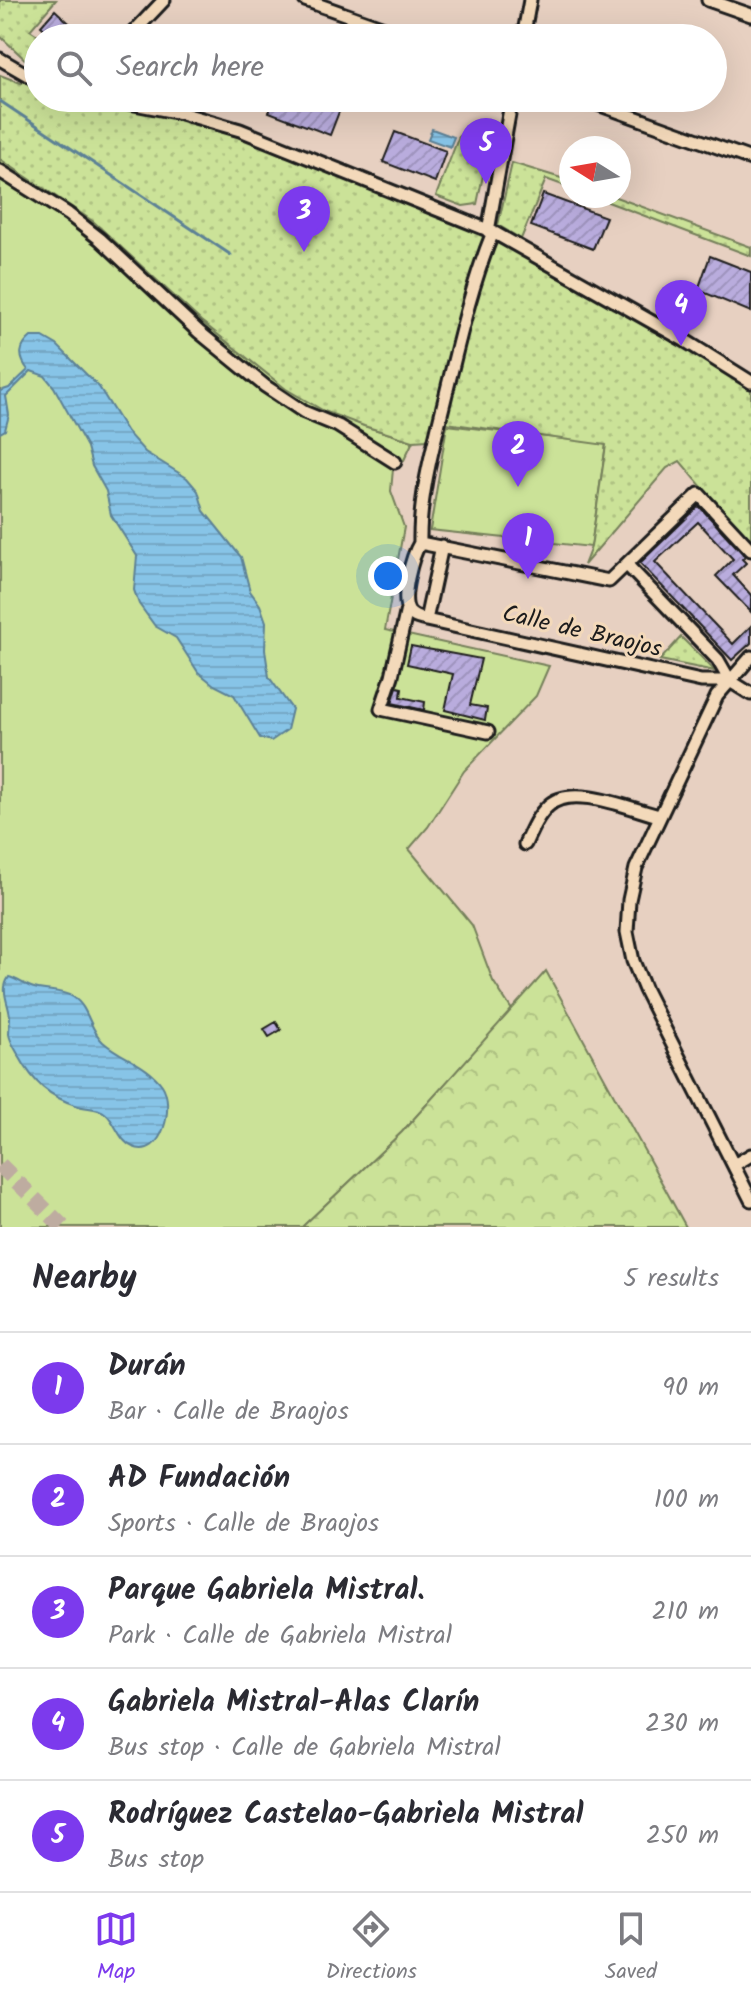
<!DOCTYPE html>
<html lang="en">
<head>
<meta charset="utf-8">
<style>
  :root { --surface:#fff; --page:#f2f2f3; --text:#2b2b33; --muted:#7c7c81; --line:#e1e1e2; --accent:#7c3aed }
  body { margin:0; font-family:Kalam,sans-serif; background:var(--page); color:var(--text) }
  .compass { position:absolute; left:559px; top:136px; width:72px; height:72px; border-radius:50%; background:var(--surface); box-shadow:0 8px 32px #0002; rotate:281deg }
  .you { position:absolute; left:388px; top:576px; width:28px; height:28px; margin:-20px; border:6px solid #fff; border-radius:50%; background:#1a73e8; box-shadow:0 0 0 12px #1a73e833 }
  .badge { display:grid; place-items:center; width:52px; height:52px; border-radius:50%; background:var(--accent); color:#fff; font-size:26px; font-weight:700 }
  .pin { position:absolute; translate:-50% -66px; filter:drop-shadow(0 2px 4px #0008) }
  .pin::after { content:''; position:absolute; top:42px; width:28px; height:24px; background:inherit; clip-path:polygon(0 0,100% 0,50% 100%) }
  .list { margin:0; padding:0; list-style:none }
  h2 { display:flex; justify-content:space-between; align-items:center; height:104px; margin:0; padding:0 32px; font-size:34px }
  h2 small { font-size:26px; font-weight:400; color:var(--muted) }
  .list li { display:grid; grid-template-columns:52px 1fr auto; gap:24px; align-items:center; box-sizing:border-box; height:112px; padding:0 32px; border-top:2px solid var(--line) }
  .list b { display:block; font-size:30px; white-space:nowrap }
  .list p { margin:0; font-size:26px; white-space:nowrap; color:var(--muted) }
  .list em { font-size:26px; font-style:normal; color:var(--muted) }
  .icon { flex:none; width:44px; height:44px; fill:none; stroke:currentColor; stroke-width:2; stroke-linecap:round; stroke-linejoin:round }
  .map { position:relative; flex:none; width:751px; height:1227px; overflow:hidden }
  .search { position:absolute; background:var(--surface); box-shadow:0 8px 32px #0002; left:24px; right:24px; top:24px; height:88px; display:flex; align-items:center; gap:20px; box-sizing:border-box; padding:0 28px; border-radius:44px; color:var(--muted); font-size:30px }
  .sheet { height:664px; background:var(--surface) }
  nav { display:flex; justify-content:space-around; align-items:center; box-sizing:border-box; height:112px; border-top:2px solid var(--line); background:var(--surface); font-size:22px; color:var(--muted) }
  nav a { display:grid; justify-items:center; gap:4px }
  nav .on { color:var(--accent) }
  .map>svg:first-child { display:block }
  .green { fill:#cbe298; stroke:#747f5a; stroke-width:2 }
  .forest { fill:url(#forest-crowns); stroke:#747f5a; stroke-width:2 }
  .park { fill:url(#park-dots); stroke:#747f5a; stroke-width:2 }
  .water { fill:url(#water-rules); stroke:#5c8196; stroke-width:2 }
  .lines { fill:none; stroke-linecap:round; stroke-linejoin:round }
  .stream { stroke:#5c8196; stroke-width:3 }
  .building { fill:url(#building-hatch); stroke:#1c1c1c; stroke-width:2 }
  .highway-tunnel { stroke:#beaca0; stroke-width:16; stroke-dasharray:16 8; stroke-linecap:butt }
  .minor-casing { stroke:#1c1c1c; stroke-width:17 }
  .minor { stroke:#f3d9ba; stroke-width:11 }
  .labels { text-anchor:middle; dominant-baseline:central; stroke-width:6; stroke-linejoin:round; paint-order:stroke }
  .street-label { font-size:24px; fill:#1c1c1c; stroke:#f3d9ba }
</style>
</head>
<body>
<div class="map">
<svg width="751" height="1227" viewBox="0 0 751 1227">
  <defs>
    <pattern id="forest-crowns" width="20" height="18" patternUnits="userSpaceOnUse" patternTransform="scale(2)"><rect width="20" height="18" fill="#cbe298"/><path d="M2 6a3 3 0 1 1 6 0M12 15a3 3 0 1 1 6 0" fill="none" stroke="#aec182"/></pattern>
    <pattern id="park-dots" width="8" height="8" patternUnits="userSpaceOnUse" patternTransform="scale(2)"><rect width="8" height="8" fill="#cbe298"/><path d="M2 2h.1M6 6h.1" fill="none" stroke="#aec182" stroke-width="1.8" stroke-linecap="round"/></pattern>
    <pattern id="water-rules" width="6" height="5" patternUnits="userSpaceOnUse" patternTransform="scale(2)"><rect width="6" height="5" fill="#87c4e7"/><path d="M0 2.5h6" fill="none" stroke="#74a8c6"/></pattern>
    <pattern id="building-hatch" width="6" height="6" patternUnits="userSpaceOnUse" patternTransform="scale(2)"><rect width="6" height="6" fill="#b9acdd"/><path d="M-1 1l2-2M0 6l6-6M5 7l2-2" fill="none" stroke="#9e93bd"/></pattern>
  </defs>
  <rect width="100%" height="100%" fill="#e7d0c1"/>
  <filter id="ink" filterUnits="userSpaceOnUse"><feTurbulence type="fractalNoise" baseFrequency=".0125" numOctaves="2"/><feDisplacementMap in="SourceGraphic" scale="16" xChannelSelector="R" yChannelSelector="G"/><feConvolveMatrix kernelMatrix="1 2 1 2 8 2 1 2 1" color-interpolation-filters="sRGB"/></filter>
  <g filter="url(#ink)">
    <path class="green" d="M0 159 94 222 201 321 286 389 364 426 413 441 404 460 393 469 391 491 404 527 385 630 549 666 536 696 464 771 428 827 409 849 472 925 493 981 512 1010 402 1132 302 1227H0Z
      M447 425 606 444 591 547 430 530Z"/>
    <path class="forest" d="M546 971 686 1227H302L402 1132Z"/>
    <path class="park" d="M0 0H56L30 30 42 38H38V66L29 63 0 36Z
      M31 74 38 76V98H124L181 113 493 232 751 385V545L680 461 667 468 584 565 591 547 606 445 439 422 466 310 428 440 413 441 364 426 324 411 286 389 201 321 94 222 0 159V75L21 83Z
      M459 136 489 147 477 204 463 206 436 196Z
      M512 163 571 181V188L546 179 521 239 498 225Z
      M592 196H613L751 247V256Z
      M681 637 715 671 660 660Z"/>
    <path class="water" d="M432 129 454 137 450 147 428 139Z
      M31 337H43L57 345 99 387 127 432 145 452 187 478 198 491 204 511 241 557 250 591 260 605 266 622 265 650 269 677 292 709 287 730 271 741 260 738 234 695 214 685 198 672 176 638 155 626 139 604 134 590 137 556 111 515 106 491 92 466 87 447 54 387 45 376 31 371 6 396 9 415 5 430 0 433V391L9 388 28 370C18 357 19 347 31 337Z
      M9 977C17 979 23 984 31 987 44 992 61 989 73 997 89 1007 89 1029 103 1042 121 1058 147 1064 162 1085 175 1104 163 1160 133 1147 119 1141 116 1123 106 1114 99 1107 87 1109 78 1106 49 1097 33 1082 19 1056 16 1050 10 1042 9 1034 9 1028 10 1022 10 1016 8 1001 0 990 9 977Z"/>
    <g class="lines">
      <path class="stream" d="M0 101 231 255"/>
    </g>
    <path class="building" d="M55 10 80 33 75 38H61L56 32 52 36 41 26Z
      M275 98H326L342 104 330 135 269 112Z
      M395 132 446 151 435 182 383 162Z
      M543 194 606 217 593 249 531 226Z
      M710 256 751 272V312L698 290Z
      M699 506 745 556 742 559 746 563 733 575 751 595V612L716 576 733 559 698 522 655 562 733 644 751 626V643L732 660 640 563Z
      M411 646 481 659 470 705 487 708 485 720 445 710 453 674 407 664Z
      M397 687 402 688 401 697 425 702 424 710 392 703Z
      M276 1022 281 1030 269 1037 264 1029Z"/>
    <g class="lines">
      <path class="highway-tunnel" d="M0 1165 63 1227"/>
      <defs>
        <path id="minor" d="M305 0 412 38
          M708 0 751 15
          M128 38 164 0
          M523 38 530 0
          M0 59 38 81
          M103 98 181 113 240 130 493 232 684 340 751 382
          M581 98 751 159
          M0 171 68 214 100 239 199 332 265 386 304 412 338 426 395 462
          M488 231 512 98
          M420 543C419 495 434 444 445 398 459 341 471 286 493 232
          M627 565 718 660 730 681 751 694
          M407 609 392 676 381 709 488 732
          M426 620 442 546
          M751 657 717 696 636 868 629 900 627 932 633 961 645 990 751 1200
          M730 681H701L426 620C419 618 414 618 409 612 400 599 412 556 420 543L609 581 699 494 751 550
          M525 844C531 831 537 816 548 806 571 783 631 809 659 816
          M734 1165 751 1155"/>
      </defs>
      <use href="#minor" class="minor-casing"/>
      <use href="#minor" class="minor"/>
    </g>
  </g>
  <g class="labels">
    <g class="street-label">
      <text transform="translate(582 632) rotate(13)">Calle de Braojos</text>
    </g>
  </g>
</svg>
<svg class="compass" viewBox="-18 -18 36 36"><path d="M0-13l5 13h-10z" fill="#e53935"/><path d="M0 13l5-13h-10z" fill="#7c7c81"/></svg>
<div class="you"></div>
<div class="pin badge" style="left:528px;top:579px">1</div>
<div class="pin badge" style="left:518px;top:487px">2</div>
<div class="pin badge" style="left:304px;top:252px">3</div>
<div class="pin badge" style="left:681px;top:346px">4</div>
<div class="pin badge" style="left:486px;top:184px">5</div>
<div class="search"><svg class="icon" aria-label="search" viewBox="0 0 24 24"><circle cx="10" cy="10" r="6"/><path d="M15 15l6 6"/></svg>Search here</div>
</div>
<section class="sheet">
<h2>Nearby<small>5 results</small></h2>
<ul class="list">
<li><span class="badge">1</span><div><b>Durán</b><p>Bar · Calle de Braojos</p></div><em>90 m</em></li>
<li><span class="badge">2</span><div><b>AD Fundación</b><p>Sports · Calle de Braojos</p></div><em>100 m</em></li>
<li><span class="badge">3</span><div><b>Parque Gabriela Mistral.</b><p>Park · Calle de Gabriela Mistral</p></div><em>210 m</em></li>
<li><span class="badge">4</span><div><b>Gabriela Mistral-Alas Clarín</b><p>Bus stop · Calle de Gabriela Mistral</p></div><em>230 m</em></li>
<li><span class="badge">5</span><div><b>Rodríguez Castelao-Gabriela Mistral</b><p>Bus stop</p></div><em>250 m</em></li>
</ul>
</section>
<nav>
<a class="on"><svg class="icon" aria-label="map" viewBox="0 0 24 24"><path d="M3 6l6-2 6 2 6-2v14l-6 2-6-2-6 2zM9 4v14M15 6v14"/></svg>Map</a>
<a><svg class="icon" aria-label="directions" viewBox="0 0 24 24"><path d="M12 3l9 9-9 9-9-9zM9 14v-3h6M13 9l2 2-2 2"/></svg>Directions</a>
<a><svg class="icon" aria-label="saved" viewBox="0 0 24 24"><path d="M7 4h10v16l-5-4-5 4z"/></svg>Saved</a>
</nav>
</body>
</html>
